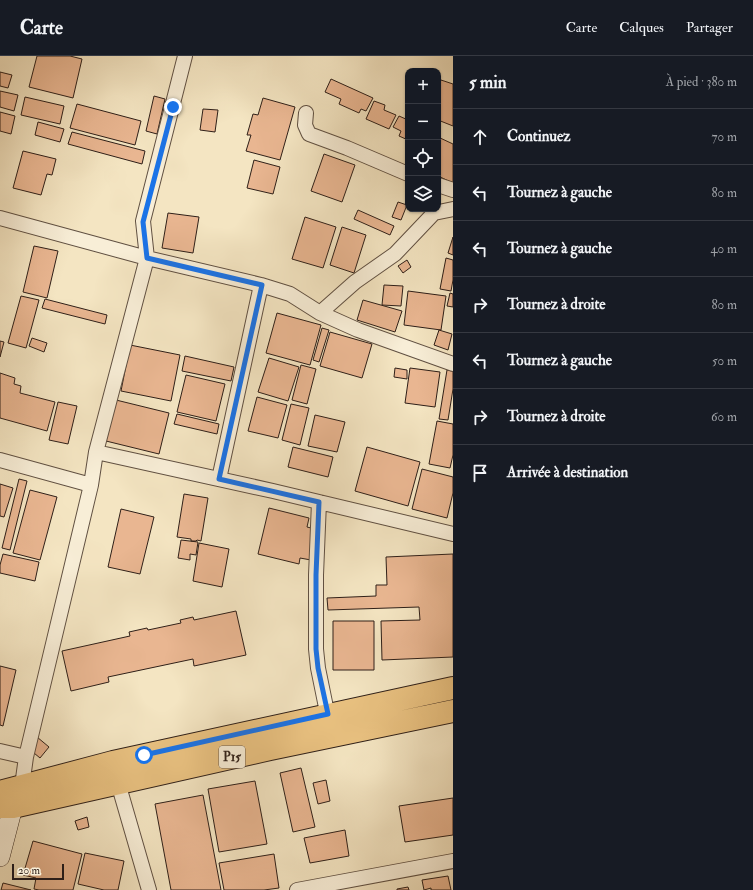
<!DOCTYPE html>
<html lang="fr">
<head>
<meta charset="utf-8">
<style>
  :root { --surface:#171b24; --page:#20242c; --text:#f1f3f6; --muted:#9ea1a6; --line:#363941 }
  body { margin:0; font-family:"IM FELL Double Pica",serif; background:var(--page); color:var(--text) }
  .controls { position:absolute; right:12px; top:12px; display:grid; overflow:hidden; border-radius:8px; box-shadow:0 1px 3px #0004 }
  .controls button { width:36px; height:36px; display:grid; place-items:center; padding:0; border:0; border-bottom:1px solid var(--line); background:var(--surface); color:var(--text); font:20px sans-serif }
  .scale { position:absolute; left:12px; bottom:10px; width:52px; box-sizing:border-box; padding-left:4px; border:2px solid #2e1f18; border-top:0; font-size:11px; line-height:14px; white-space:nowrap; color:#2e1f18; -webkit-text-stroke:3px #f8eed7; paint-order:stroke }
  .stop { position:absolute; width:12px; height:12px; margin:-9px; border:3px solid #1a73e8; border-radius:50%; background:#fff }
  .stop.end { background:#1a73e8; border-color:#fff; box-shadow:0 1px 4px #0008 }
  .list { margin:0; padding:0; list-style:none }
  h2 { display:flex; justify-content:space-between; align-items:center; height:52px; margin:0; padding:0 16px; font-size:17px }
  h2 small { font-size:13px; font-weight:400; color:var(--muted) }
  .list li { display:grid; grid-template-columns:26px 1fr auto; gap:12px; align-items:center; box-sizing:border-box; height:56px; padding:0 16px; border-top:1px solid var(--line) }
  .list b { display:block; font-size:15px; white-space:nowrap }
  .list em { font-size:13px; font-style:normal; color:var(--muted) }
  .icon { flex:none; width:22px; height:22px; fill:none; stroke:currentColor; stroke-width:2; stroke-linecap:round; stroke-linejoin:round }
  .map { position:relative; flex:none; width:453px; height:834px; overflow:hidden }
  header { display:flex; align-items:center; gap:24px; box-sizing:border-box; height:56px; padding:0 20px; background:var(--surface); border-bottom:1px solid var(--line) }
  header strong { font-size:19px }
  nav { display:flex; gap:22px; margin-inline-start:auto; font-size:14px }
  main { display:flex }
  aside { flex:1; background:var(--surface) }
  .map>svg:first-child { display:block }
  .building { fill:#e9b691; stroke:#2e1f18 }
  .lines { fill:none; stroke-linecap:round; stroke-linejoin:round }
  .street-casing { stroke:#605042; stroke-width:16 }
  .secondary-casing { stroke:#2e1f18; stroke-width:20 }
  .primary-casing { stroke:#2e1f18; stroke-width:24 }
  .street { stroke:#f8eed7; stroke-width:14 }
  .secondary { stroke:#f8eed7; stroke-width:19 }
  .primary { stroke:#eac281; stroke-width:22 }
  .route { stroke:#1a73e8; stroke-width:5 }
  .labels { text-anchor:middle; dominant-baseline:central; stroke-width:4; stroke-linejoin:round; paint-order:stroke }
  .shield { fill:#f8eed7; stroke:#6b5d51; stroke-width:1 }
  .shield-label { font-size:13px; font-weight:bold; fill:#2e1f18 }
</style>
</head>
<body>
<header>
<strong>Carte</strong>
<nav><a>Carte</a><a>Calques</a><a>Partager</a></nav>
</header>
<main>
<div class="map">
<svg width="453" height="834" viewBox="0 0 453 834">
  <rect width="100%" height="100%" fill="#f4e5c2"/>
  <filter id="stains"><feTurbulence type="fractalNoise" baseFrequency=".005" numOctaves="4"/><feColorMatrix values="0 0 0 0 .2 0 0 0 0 .09 0 0 0 0 .02 0 0 0 .5 -.17"/></filter>
  <radialGradient id="worn" r=".72"><stop offset=".6" stop-color="#630" stop-opacity="0"/><stop offset="1" stop-color="#630" stop-opacity=".3"/></radialGradient>
  <path class="building" d="M37 0H70L82 3 73 42 29 31Z
    M0 16 12 19 8 32 0 30Z
    M331 23 373 42 366 55 361 53 359 57 339 48 341 43 325 36Z
    M441 24 453 28V70L438 64V32Z
    M0 35 18 39 14 55 0 51Z
    M154 40 165 43 157 78 146 75Z
    M25 41 64 50 60 68 21 59Z
    M263 42 295 51 280 104 246 95 251 79H247L253 58 258 59Z
    M374 45 385 49 384 54 396 59 389 73 366 63Z
    M77 48 141 65 135 89 70 72Z
    M203 53 218 54 215 76 200 74Z
    M0 56 15 60 11 78 0 75Z
    M399 60 408 64V84L399 80 401 75 393 71Z
    M38 66 64 73 60 86 35 79Z
    M72 76 145 95 142 108 68 88Z
    M438 81 453 88V127L438 120Z
    M23 95 56 103 52 119 47 118 41 139 13 132Z
    M324 98 355 109 342 146 311 135Z
    M254 104 280 111 273 138 247 132Z
    M398 146 407 149 401 164 392 161Z
    M358 154 394 170 390 179 354 163Z
    M168 157 199 161 193 197 162 192Z
    M305 161 336 171 323 212 292 203Z
    M342 171 366 179 354 217 330 209Z
    M453 181V199L448 197Z
    M34 190 58 195 47 242 23 236Z
    M446 202 453 204V224L451 235 440 233Z
    M407 204 411 211 403 217 398 210Z
    M384 229 403 230 401 250 382 249Z
    M408 235 446 240 441 274 404 269Z
    M450 237 453 238V251L447 250Z
    M21 240 39 244 26 292 8 287Z
    M45 243 107 259 105 268 42 252Z
    M363 244 402 255 395 276 357 264Z
    M277 257 321 269 310 309 266 297Z
    M322 272 329 274 319 306 313 304Z
    M439 274 452 278 448 294 434 289Z
    M330 276 372 288 362 322 320 310Z
    M32 282 47 287 44 296 29 290Z
    M0 285 4 286 0 301Z
    M130 289 180 299 171 345 121 335Z
    M185 300 234 311 231 325 182 315Z
    M269 302 299 311 288 345 258 336Z
    M301 309 316 313 307 348 292 344Z
    M395 312 407 314V323L394 321Z
    M410 312 440 316 435 351 405 347Z
    M447 314 453 315V333L448 364 439 363Z
    M0 317 15 322 14 328 21 330 20 337 55 346 47 375 0 362Z
    M186 319 225 328 216 365 177 356Z
    M257 341 287 349 278 382 248 375Z
    M116 344 169 357 159 398 106 385Z
    M58 346 77 350 68 388 49 384Z
    M291 348 309 352 300 389 282 384Z
    M177 358 219 368 217 378 174 368Z
    M315 359 345 366 337 396 308 390Z
    M437 365 453 368V399L450 412 429 408Z
    M293 391 333 401 328 421 288 411Z
    M367 391 420 406 408 450 355 435Z
    M422 413 453 421V437L447 462 412 453Z
    M19 423 27 425 10 494 2 492Z
    M0 428 13 432 4 461 0 460Z
    M30 434 57 441 40 504 13 497Z
    M184 438 208 442 201 485 197 484 196 485H191V483L177 481Z
    M269 452 309 462 307 471 315 473 311 504 300 502 299 508 258 498Z
    M121 453 154 461 140 518 108 511Z
    M181 484 198 486 196 499 190 498V504L178 502Z
    M199 487 229 493 222 531 193 525Z
    M3 498 39 506 35 525 0 517V509Z
    M453 498V601L382 604 381 565 420 564 419 551 328 554 327 542 376 540V529H387L386 501Z
    M236 555 246 599 194 610 193 603 108 621 109 626 71 635 62 595 130 580 129 576 147 572 148 574 181 567 180 564 193 561 194 564Z
    M333 565H374V614H333Z
    M0 610 16 614 3 670 0 669Z
    M37 681 49 691 40 702 28 692Z
    M301 712 315 771 293 776 280 717Z
    M326 724 330 745 318 748 313 727Z
    M255 725 267 788 219 796 208 733Z
    M203 739 221 834H171L155 748Z
    M453 742V779L405 786 399 750Z
    M87 761 89 771 78 774 75 765Z
    M345 774 349 800 310 807 304 782Z
    M33 785 82 798 73 834H39L34 833 36 822 23 819Z
    M85 797 124 805 118 834H104L78 828Z
    M274 798 279 832 264 834H224L219 807Z
    M448 820 451 834H431V832L424 834 422 824Z
    M3 827 31 834H1Z
    M408 831 409 834H397V833Z"/>
  <g class="lines">
    <defs>
      <path id="street" d="M306 57 305 69 309 78 347 92 408 118
        M438 129 453 134
        M0 162 147 202 261 229 290 238 320 257 358 274 453 308
        M320 257 355 226 395 198 434 157 453 153
        M96 396 273 435 453 478
        M0 404 91 429
        M219 423 261 229
        M319 446 316 519V593L318 612 329 666
        M0 695 26 701
        M118 727 149 834
        M22 730 26 701 91 429 96 396 147 202 143 165 185 0
        M297 834 453 805"/>
      <path id="secondary" d="M0 801 13 751 19 737"/>
      <path id="primary" d="M0 736 113 706 453 632
        M0 751H13L270 693 453 655"/>
    </defs>
    <use href="#street" class="street-casing"/>
    <use href="#secondary" class="secondary-casing"/>
    <use href="#primary" class="primary-casing"/>
    <use href="#street" class="street"/>
    <use href="#secondary" class="secondary"/>
    <use href="#primary" class="primary"/>
  </g>
  <g class="lines">
    <path class="route" d="M144 699 328 658 318 612 316 593V519L319 446 219 423 262 229 147 202 143 166 173 51"/>
  </g>
  <g class="labels">
    <rect class="shield" x="219" y="690" width="26" height="22" rx="3"/>
    <g class="shield-label">
      <text x="232" y="701">P15</text>
    </g>
  </g>
  <rect width="100%" height="100%" filter="url(#stains)"/>
  <rect width="100%" height="100%" fill="url(#worn)"/>
</svg>
<div class="controls">
<button>+</button>
<button>−</button>
<button><svg class="icon" aria-label="locate" viewBox="0 0 24 24"><circle cx="12" cy="12" r="6"/><path d="M12 2v4M12 18v4M2 12h4M18 12h4"/></svg></button>
<button><svg class="icon" aria-label="layers" viewBox="0 0 24 24"><path d="M12 4l9 5-9 5-9-5zM3 14l9 5 9-5"/></svg></button>
</div>
<div class="scale">20 m</div>
<div class="stop" style="left:144px;top:699px"></div>
<div class="stop end" style="left:173px;top:51px"></div>
</div>
<aside>
<h2>5 min<small>À pied · 380 m</small></h2>
<ul class="list">
<li><svg class="icon" aria-label="ahead" viewBox="0 0 24 24"><path d="M12 20V5M6 11l6-6 6 6"/></svg><div><b>Continuez</b></div><em>70 m</em></li>
<li><svg class="icon" aria-label="left" viewBox="0 0 24 24"><path d="M17 20v-9H6M10 6l-5 5 5 5"/></svg><div><b>Tournez à gauche</b></div><em>80 m</em></li>
<li><svg class="icon" aria-label="left" viewBox="0 0 24 24"><path d="M17 20v-9H6M10 6l-5 5 5 5"/></svg><div><b>Tournez à gauche</b></div><em>40 m</em></li>
<li><svg class="icon" aria-label="right" viewBox="0 0 24 24"><path d="M7 20v-9h11M14 6l5 5-5 5"/></svg><div><b>Tournez à droite</b></div><em>80 m</em></li>
<li><svg class="icon" aria-label="left" viewBox="0 0 24 24"><path d="M17 20v-9H6M10 6l-5 5 5 5"/></svg><div><b>Tournez à gauche</b></div><em>50 m</em></li>
<li><svg class="icon" aria-label="right" viewBox="0 0 24 24"><path d="M7 20v-9h11M14 6l5 5-5 5"/></svg><div><b>Tournez à droite</b></div><em>60 m</em></li>
<li><svg class="icon" aria-label="arrive" viewBox="0 0 24 24"><path d="M6 21V4h12l-3 4 3 4H6"/></svg><div><b>Arrivée à destination</b></div></li>
</ul>
</aside>
</main>
</body>
</html>
